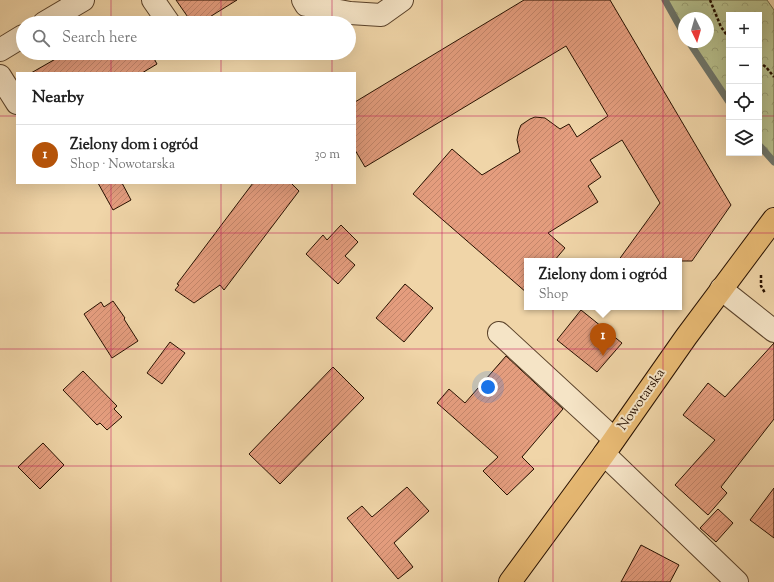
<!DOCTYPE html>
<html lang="en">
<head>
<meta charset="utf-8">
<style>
  :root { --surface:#fff; --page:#f6f6f6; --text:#222; --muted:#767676; --line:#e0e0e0; --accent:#b45309 }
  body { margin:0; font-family:"Sorts Mill Goudy",serif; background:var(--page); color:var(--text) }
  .controls { position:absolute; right:12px; top:12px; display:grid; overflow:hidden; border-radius:0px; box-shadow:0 4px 16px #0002 }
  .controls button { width:36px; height:36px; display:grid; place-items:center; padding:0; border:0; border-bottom:1px solid var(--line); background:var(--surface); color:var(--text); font:20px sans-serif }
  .compass { position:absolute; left:678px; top:12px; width:36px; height:36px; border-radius:50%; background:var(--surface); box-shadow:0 4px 16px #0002; rotate:175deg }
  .you { position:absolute; left:488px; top:387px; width:14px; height:14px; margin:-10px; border:3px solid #fff; border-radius:50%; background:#1a73e8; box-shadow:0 0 0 6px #1a73e833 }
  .badge { display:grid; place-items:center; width:26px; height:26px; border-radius:50%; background:var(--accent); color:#fff; font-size:13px; font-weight:700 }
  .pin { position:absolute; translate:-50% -33px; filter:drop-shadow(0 1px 2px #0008) }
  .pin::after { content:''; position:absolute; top:21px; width:14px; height:12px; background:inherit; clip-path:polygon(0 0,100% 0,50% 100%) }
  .popup { position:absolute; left:524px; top:258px; width:158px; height:52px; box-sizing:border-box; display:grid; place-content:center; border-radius:0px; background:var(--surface); filter:drop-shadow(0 1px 3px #0005); font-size:13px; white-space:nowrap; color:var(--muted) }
  .popup b { font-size:15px; color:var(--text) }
  .popup::after { content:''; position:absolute; left:50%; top:100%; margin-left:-8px; border:8px solid transparent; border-top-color:var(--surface) }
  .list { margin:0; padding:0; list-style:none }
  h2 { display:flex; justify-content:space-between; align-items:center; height:52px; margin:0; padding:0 16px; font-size:17px }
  h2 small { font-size:13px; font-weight:400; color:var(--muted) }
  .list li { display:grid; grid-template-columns:26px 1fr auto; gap:12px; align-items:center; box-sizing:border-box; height:60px; padding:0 16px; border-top:1px solid var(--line) }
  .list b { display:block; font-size:15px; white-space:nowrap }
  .list p { margin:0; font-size:13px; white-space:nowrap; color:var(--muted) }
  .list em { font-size:13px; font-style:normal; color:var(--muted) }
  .icon { flex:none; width:22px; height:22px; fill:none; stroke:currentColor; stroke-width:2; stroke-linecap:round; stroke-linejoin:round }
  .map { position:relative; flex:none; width:774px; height:582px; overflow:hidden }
  .search { position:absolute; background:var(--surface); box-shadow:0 4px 16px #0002; left:16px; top:16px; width:340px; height:44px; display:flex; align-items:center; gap:10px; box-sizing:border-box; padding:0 14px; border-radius:22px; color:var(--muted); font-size:15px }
  .panel { position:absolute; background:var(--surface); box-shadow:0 4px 16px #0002; left:16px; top:72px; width:340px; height:112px; border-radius:0px }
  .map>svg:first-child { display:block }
  .park { fill:url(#park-crowns); stroke:#6f6846 }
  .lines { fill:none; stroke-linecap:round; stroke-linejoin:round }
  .stream { stroke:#6e756a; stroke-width:7 }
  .building { fill:url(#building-hatch); stroke:#281100 }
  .minor-casing { stroke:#5a422a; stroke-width:24 }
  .major-casing { stroke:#281100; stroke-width:24 }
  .path { stroke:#281100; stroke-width:2.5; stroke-dasharray:3 2; stroke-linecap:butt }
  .minor { stroke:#f5e4c6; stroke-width:22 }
  .major { stroke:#e8ba74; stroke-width:22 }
  .grid { fill:none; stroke:#c2185b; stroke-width:1; stroke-opacity:0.55 }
  .labels { text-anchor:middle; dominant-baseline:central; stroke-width:4; stroke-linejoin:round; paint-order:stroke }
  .street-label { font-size:14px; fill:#281100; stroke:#f5e4c6 }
</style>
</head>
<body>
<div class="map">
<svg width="774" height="582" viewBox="0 0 774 582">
  <defs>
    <pattern id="park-crowns" width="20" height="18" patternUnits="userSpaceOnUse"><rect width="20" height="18" fill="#b6be8b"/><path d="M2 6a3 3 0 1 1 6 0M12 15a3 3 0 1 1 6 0" fill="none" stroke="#9ca276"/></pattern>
    <pattern id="building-hatch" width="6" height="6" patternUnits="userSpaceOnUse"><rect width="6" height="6" fill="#e49d7e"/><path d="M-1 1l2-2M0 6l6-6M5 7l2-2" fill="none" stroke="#c4866b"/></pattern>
  </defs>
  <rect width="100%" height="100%" fill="#f0d5a8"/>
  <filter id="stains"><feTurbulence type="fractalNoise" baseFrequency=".005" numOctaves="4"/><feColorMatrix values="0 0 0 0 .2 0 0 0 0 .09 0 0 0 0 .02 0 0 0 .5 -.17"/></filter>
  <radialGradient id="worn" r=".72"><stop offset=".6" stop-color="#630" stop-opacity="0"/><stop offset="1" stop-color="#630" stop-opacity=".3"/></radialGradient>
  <path class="park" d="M665 0H767L774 10V162L759 145V15H729V102L689 42H708V18H684V34Z"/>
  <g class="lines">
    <path class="stream" d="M665 0 684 34
      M689 42 729 102
      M759 145 774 162"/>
  </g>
  <path class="building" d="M176 0H237L200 23H192Z
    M524 0H610L731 205 692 261H618L660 203 622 140 590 160 601 177 588 186 598 202 548 233 565 248 554 261H527V293L413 194 452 149 482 175 520 152 517 140 519 130 521 125 530 119 535 117 545 118 560 129 569 124 577 137 608 116 566 46 365 167 355 150V102Z
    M66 53H151L157 64 142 73H31Z
    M98 183H122L131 200 113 210Z
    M253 183H291L299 191 224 290 220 285 194 303 175 290 179 285 177 284Z
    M341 225 358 242 345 256 355 265 338 284 306 254 323 235 327 240Z
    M405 284 433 308 404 342 376 318Z
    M113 301 125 318 124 319 138 341 112 358 84 314 101 302 104 307Z
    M581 310 622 343 597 372 557 340Z
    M170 342 185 353 162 384 147 373Z
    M774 343V419L721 487 727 493 708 515 675 485 715 440 683 415 708 383 725 397Z
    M506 356 563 409 522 457 534 469 507 495 483 471 498 457 437 403 449 389 465 403Z
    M333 367 364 398 280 484 249 454Z
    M83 371 117 406 114 409 122 417 107 430 100 423 97 425 63 390Z
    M43 443 64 465 40 489 18 467Z
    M407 487 429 511 394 543 413 567 398 579 347 518 362 506 372 517Z
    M774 488V538L750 520Z
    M718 509 733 523 716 542 700 528Z
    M641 545 679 565 670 582H621Z"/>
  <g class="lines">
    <defs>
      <path id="minor" d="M153 0 169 23
        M303 0 306 5 350 13 381 15 402 0
        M44 23 83 0
        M0 50 23 36
        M0 76 17 103
        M721 289 774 331
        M499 333 614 439
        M604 454 737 582"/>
      <path id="major" d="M510 582 604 454 686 337 774 219"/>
    </defs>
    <use href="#minor" class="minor-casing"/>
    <use href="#major" class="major-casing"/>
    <path class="path" d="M710 0 721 27 729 38
      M759 62 766 67 774 77
      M761 275V286L765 293"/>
    <use href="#minor" class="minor"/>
    <use href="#major" class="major"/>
  </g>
  <path class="grid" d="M111 0V23M221 0V23M332 0V23M442 0V582M553 0V582M663 0V582M111 53V73M221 53V73M332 53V73M0 116H17M355 116H729M759 116H774M111 183V582M221 183V582M332 183V582M0 233H774M0 349H774M0 466H774"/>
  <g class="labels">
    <g class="street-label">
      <text transform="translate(642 400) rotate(-55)">Nowotarska</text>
    </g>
  </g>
  <rect width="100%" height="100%" filter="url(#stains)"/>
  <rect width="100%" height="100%" fill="url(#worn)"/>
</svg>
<div class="controls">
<button>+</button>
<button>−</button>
<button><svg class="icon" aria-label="locate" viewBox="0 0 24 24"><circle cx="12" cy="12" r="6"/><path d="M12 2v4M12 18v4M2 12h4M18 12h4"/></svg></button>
<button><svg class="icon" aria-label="layers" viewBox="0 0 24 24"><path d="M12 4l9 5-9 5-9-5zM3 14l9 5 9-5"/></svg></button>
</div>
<svg class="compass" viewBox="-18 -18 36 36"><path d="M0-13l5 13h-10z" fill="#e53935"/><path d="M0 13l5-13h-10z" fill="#767676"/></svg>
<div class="you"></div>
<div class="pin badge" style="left:603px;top:356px">1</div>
<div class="popup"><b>Zielony dom i ogród</b>Shop</div>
<div class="search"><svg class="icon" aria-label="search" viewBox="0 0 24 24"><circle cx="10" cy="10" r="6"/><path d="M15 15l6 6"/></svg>Search here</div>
<section class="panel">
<h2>Nearby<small></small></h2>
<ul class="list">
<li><span class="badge">1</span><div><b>Zielony dom i ogród</b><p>Shop · Nowotarska</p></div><em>30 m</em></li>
</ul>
</section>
</div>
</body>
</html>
